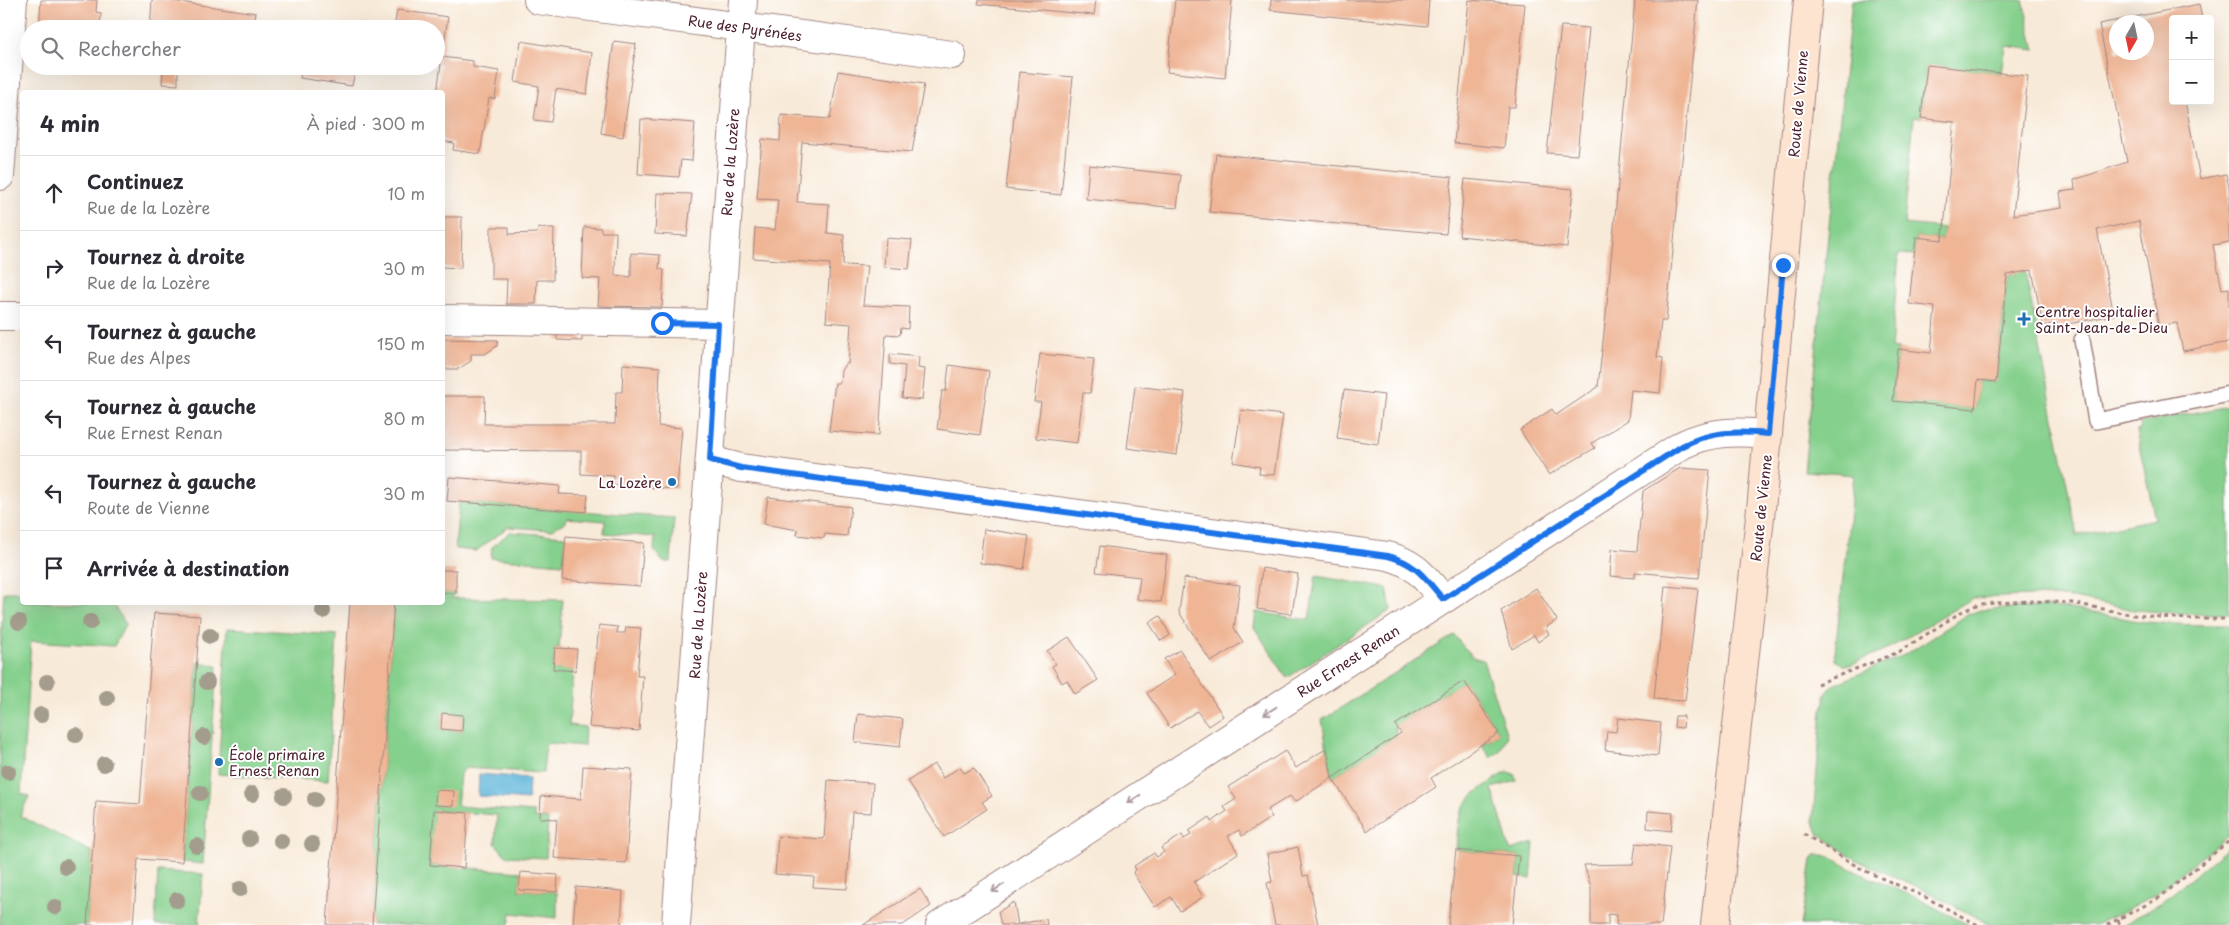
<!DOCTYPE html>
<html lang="fr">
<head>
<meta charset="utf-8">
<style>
  :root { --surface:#fff; --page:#f2f2f3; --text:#2b2b33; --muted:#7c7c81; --line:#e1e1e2 }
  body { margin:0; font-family:"Playpen Sans",sans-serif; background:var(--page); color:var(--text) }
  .controls { position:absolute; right:15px; top:15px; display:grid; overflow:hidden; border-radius:5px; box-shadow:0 5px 20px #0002 }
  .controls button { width:45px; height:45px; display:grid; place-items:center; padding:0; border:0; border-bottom:1px solid var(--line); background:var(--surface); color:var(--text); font:25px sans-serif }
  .compass { position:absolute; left:2109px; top:15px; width:45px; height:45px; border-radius:50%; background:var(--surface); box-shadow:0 5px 20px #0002; rotate:189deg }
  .stop { position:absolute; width:15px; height:15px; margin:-11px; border:4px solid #1a73e8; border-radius:50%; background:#fff }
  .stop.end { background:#1a73e8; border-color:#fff; box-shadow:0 1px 5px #0008 }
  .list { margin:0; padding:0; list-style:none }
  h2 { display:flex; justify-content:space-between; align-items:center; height:65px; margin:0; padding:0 20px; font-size:21px }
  h2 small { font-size:16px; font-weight:400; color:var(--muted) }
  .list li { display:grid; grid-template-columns:32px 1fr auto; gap:15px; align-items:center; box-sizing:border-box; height:75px; padding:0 20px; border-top:1px solid var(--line) }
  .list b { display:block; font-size:19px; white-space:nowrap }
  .list p { margin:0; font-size:16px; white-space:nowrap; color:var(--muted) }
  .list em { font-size:16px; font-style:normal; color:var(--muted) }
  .icon { flex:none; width:28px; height:28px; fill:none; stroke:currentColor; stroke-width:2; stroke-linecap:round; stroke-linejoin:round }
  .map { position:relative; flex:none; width:2229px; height:925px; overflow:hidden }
  .search { position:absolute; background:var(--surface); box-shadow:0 5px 20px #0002; left:20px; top:20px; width:425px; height:55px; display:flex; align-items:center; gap:12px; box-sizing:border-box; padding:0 18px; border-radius:28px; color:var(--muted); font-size:19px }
  .panel { position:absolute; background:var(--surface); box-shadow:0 5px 20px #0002; left:20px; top:90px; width:425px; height:515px; border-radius:5px }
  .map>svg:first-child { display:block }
  .green { fill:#86d08d; stroke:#68785c; fill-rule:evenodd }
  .water { fill:#5cb4d9; stroke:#536a82 }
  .building { fill:#efb595; fill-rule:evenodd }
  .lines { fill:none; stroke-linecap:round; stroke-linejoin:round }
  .service-casing { stroke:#a18482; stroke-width:18 }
  .minor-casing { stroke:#a18482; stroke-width:30 }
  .secondary-casing { stroke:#a18482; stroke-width:30 }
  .path { stroke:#a18482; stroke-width:3; stroke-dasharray:4 4; stroke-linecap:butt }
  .service { stroke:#fff; stroke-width:15 }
  .minor { stroke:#fff; stroke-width:28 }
  .secondary { stroke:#fde4d1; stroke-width:28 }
  .tree { fill:#a49c8c }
  .oneway { stroke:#ae9aa0 }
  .route { stroke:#1a73e8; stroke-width:6 }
  .poi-dot { fill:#1f6fb2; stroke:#fff; stroke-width:2 }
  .labels { text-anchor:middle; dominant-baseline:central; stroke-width:4; stroke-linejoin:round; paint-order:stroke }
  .street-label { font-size:14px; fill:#4a1f2b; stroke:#fff }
  .poi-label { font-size:14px; fill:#4a1f2b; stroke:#fff; text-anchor:start }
</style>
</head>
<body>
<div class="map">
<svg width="2229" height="925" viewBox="0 0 2229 925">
  <rect width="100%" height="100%" fill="#fff"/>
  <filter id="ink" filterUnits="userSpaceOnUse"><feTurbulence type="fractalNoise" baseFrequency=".02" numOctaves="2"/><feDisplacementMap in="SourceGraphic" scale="10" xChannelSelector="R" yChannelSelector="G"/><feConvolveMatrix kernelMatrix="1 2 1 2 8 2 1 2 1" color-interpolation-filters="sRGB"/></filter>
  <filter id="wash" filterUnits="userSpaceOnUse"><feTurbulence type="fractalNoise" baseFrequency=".0096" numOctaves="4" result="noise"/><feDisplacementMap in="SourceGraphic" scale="20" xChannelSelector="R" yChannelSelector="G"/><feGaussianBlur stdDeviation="1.12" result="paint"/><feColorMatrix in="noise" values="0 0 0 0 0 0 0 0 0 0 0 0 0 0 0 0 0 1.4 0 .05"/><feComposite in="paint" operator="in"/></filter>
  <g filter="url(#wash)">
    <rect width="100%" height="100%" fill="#f8ead8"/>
    <path class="green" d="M1852 0H2023L2035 50 2006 46 2002 73 1927 66 1921 118 1914 117 1904 224 1944 228 1942 240 1916 237 1914 255 1899 254 1891 348 1898 349 1893 400 1975 409 1978 380 1996 382 2007 275 2025 271 2077 535 2155 519 2136 431 2141 429 2140 423 2229 406V614H2189L2134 610 2073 598 2033 596 1973 598 1893 646 1850 665H1843L1836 660 1835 652 1854 475 1804 471Z
      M459 502 674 518 671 562H663L654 550 655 537 604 533 605 521 566 518 565 522 551 530 508 527 476 551 455 549Z
      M510 532 566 536 563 564 491 558 492 547Z
      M1316 576 1387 588 1391 610 1287 678 1254 627 1256 612 1309 620Z
      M4 592H22V602L112 603 126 624 114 646 31 641 21 794 29 796 20 816 92 852 87 925H0V652Z
      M443 593H456L451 598 563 600 559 648H555L553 669 573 670 569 725 585 727 584 746 546 743 543 773 466 768 460 774 457 806 534 812V818L548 819 546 858 506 856 495 843 497 815 435 810 430 865 521 872 519 890 557 892V918L511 913 509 925H372L394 603 442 602ZM442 714 463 715 462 731 441 729Z
      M2046 606C2076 609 2104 615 2133 620 2165 625 2197 625 2229 625V834L2156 894 2119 914 2094 925H1991L1916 886 1858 861 1818 833 1813 819 1822 709 1826 694 1833 685 1904 655 1967 615 1980 610Z
      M227 628 337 635 328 781 218 774Z
      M1454 635 1472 657 1483 660 1507 736 1500 751 1491 758 1482 745 1499 733 1464 681 1396 725V737L1332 778 1322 720Z
      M197 662 217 666 203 864 182 862Z
      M1508 772 1514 774 1517 781 1492 788 1510 850 1534 843 1531 879 1517 877 1519 856 1456 850C1459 815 1457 805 1488 784 1495 780 1501 774 1508 772Z
      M2229 847V925H2123L2162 902Z
      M1815 855H1823L1830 857 1857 872 1913 896 1969 925H1801L1812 860Z
      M158 871 203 874 199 925H155Z"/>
    <path class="water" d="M479 774 529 778 528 800 478 796Z"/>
    <g id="blocks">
      <path class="building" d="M41 0H97L96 12 101 13 100 29H39Z
        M152 0H165L256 13 253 29H150Z
        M979 0H1096L1094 15 978 4Z
        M1175 0H1232L1225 78 1167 72Z
        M1271 0H1429L1427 26 1270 10Z
        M1469 0 1525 4 1515 107H1508L1504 148 1454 143Z
        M1635 0H1698L1666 321H1661L1657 357 1663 358 1660 393 1631 390 1628 420 1592 443 1595 448 1549 475 1520 430 1552 409 1556 415 1598 387 1606 314Z
        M2199 4 2202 19H2173V101H2185L2200 179 2226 174 2229 187V242L2213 245 2222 289 2229 288V342L2183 351 2177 323 2159 326 2139 221 2097 230 2114 315 2058 326 2057 323 2043 326 2032 270 2007 275 1996 382 1978 380 1975 409 1893 401 1898 349 1931 353 1935 307 1909 304 1916 237 1942 240 1944 228 1954 122 1921 118 1927 65 2028 76 2013 215 2062 208 2060 192 2075 190 2074 180 2127 162 2099 24ZM2116 22H2146V52H2116Z
        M397 10 448 17 442 57 473 61V67L499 71 495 99 489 98 480 154 453 150 454 143 442 141V92H437L441 64H436V29H394Z
        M307 23 344 28V29H306Z
        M1561 26 1589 28 1577 155 1547 153Z
        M521 41 592 53 587 94 556 89 551 122 534 120 539 86 515 82Z
        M614 41 636 44 623 137 601 133Z
        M301 66H356L352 86 300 78Z
        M163 69 178 71V85L162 84Z
        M838 71 924 84 912 152 802 142 797 202 829 204 827 233 844 235 843 265 867 266 863 305 909 307 908 329 901 328 900 335 886 334 879 435 829 431 835 383H840L841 371 845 364H848L851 324 826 322 830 264 753 258 755 228 775 230 778 200 757 199 762 139 780 141 781 115 830 119Z
        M1019 72 1073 77 1061 195 1006 189Z
        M641 119 695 123 692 161 681 160 679 177 638 174Z
        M1216 154 1452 177 1446 234 1209 212Z
        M1089 165 1181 175 1177 208 1086 199Z
        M1465 179 1573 189 1567 247 1459 236Z
        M657 193 692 194 687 236 655 234Z
        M444 217H462L461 268 442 267Z
        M491 227H509V234L537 233 538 228 554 229 553 280H537L536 304H506L507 279H491Z
        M584 227 601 228V232H616L615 275 631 277V253L660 255 659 269 664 270 662 307 598 306 600 279 582 278Z
        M886 238 912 240 909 269 884 267Z
        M557 328H582V341L557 340Z
        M442 339 498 340 497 346 485 354H471V361L458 369H442Z
        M890 354 919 357 918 368 925 369 922 400 902 398 905 366 890 364Z
        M1040 354 1094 359 1090 393H1083L1077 443 1036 438 1041 402H1034Z
        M623 364 660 367 658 426 682 428 677 489 613 485 614 476 581 474V451L442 450V396H485L484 424H615L616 392H622Z
        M949 365 989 371 980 435 937 429 942 391H946Z
        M1135 386 1185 392 1177 455 1127 448Z
        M1344 390 1384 395 1378 444 1337 438Z
        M1241 410 1283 415 1274 475 1259 474 1260 467 1233 462Z
        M1680 468 1710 470 1699 578 1635 572V578L1610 576 1612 549 1637 551 1643 491Z
        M449 477 560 486 559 494 588 495 586 512 447 501Z
        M768 497 851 507 847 536 825 534 824 538 797 535 798 530 764 524Z
        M984 529 1029 536 1024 569 980 563Z
        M566 536 644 543 640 586 562 580Z
        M1100 546 1167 555 1161 602 1137 599 1140 577 1096 572Z
        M1262 568 1298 574 1292 614 1257 609Z
        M442 570H456V593H442Z
        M1184 578 1240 585 1234 628 1243 642 1211 662 1179 612Z
        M1665 586 1698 589 1685 701 1654 699Z
        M1536 588 1557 620 1545 628 1549 634 1538 642 1534 635 1512 649 1501 611Z
        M350 602H394L372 925H327Z
        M154 613 200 616 182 862 138 859 133 925H87L96 801 140 804Z
        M1160 616 1170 635 1161 641 1149 623Z
        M599 625 618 627 617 633H625L626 627 641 628 637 676H643L639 731 589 727Z
        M1069 637 1098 680 1075 694 1067 680 1062 683 1052 666 1056 664 1047 651Z
        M555 648 577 649 575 671 553 669Z
        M1180 650 1223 716 1208 726 1197 711 1170 728 1147 693 1175 675 1164 659Z
        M1464 681 1499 733 1431 778 1436 787 1367 831 1332 778 1401 733 1395 725Z
        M442 713 463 715 462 731 441 729Z
        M858 714 903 719 900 747 855 742Z
        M1675 716H1684L1683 728 1674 727Z
        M1618 718 1661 723 1658 756 1605 750 1607 731 1616 732Z
        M1327 748 1332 778 1295 802 1290 796 1267 810 1272 817 1242 836 1239 830 1228 836 1238 853 1194 882 1203 897 1180 911 1171 897 1155 907 1133 873 1136 870 1134 866 1154 853 1157 857 1164 852 1161 848 1182 835 1184 839 1191 835 1189 831 1210 817 1212 822 1227 811 1224 807 1236 799 1228 787 1285 751 1296 768Z
        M934 764 943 778 960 767 964 773 974 768 992 796 982 802 987 809 944 837 908 781Z
        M583 766 632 769 626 863 554 858 557 819 540 818 541 796 581 799Z
        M828 780 873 783 871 813 852 812 847 889 813 887 814 877 775 874 778 836 824 839Z
        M436 790 454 791 453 806 435 805Z
        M434 810 468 813 464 868 430 865Z
        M1648 811 1673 813 1671 831 1647 828Z
        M1636 843 1670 847 1661 925H1616L1617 915 1608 914V925H1591V887L1584 865 1633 864Z
        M1298 847 1303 876 1308 875 1318 925H1275L1267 883 1272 882 1267 854Z
        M1456 850 1519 856 1512 925H1448Z
        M521 872 558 875 557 892 519 890Z
        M576 887 623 891 621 925H573Z
        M920 889 931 906 903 925H863Z
        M1014 902 1018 925H1001L998 912Z
        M1046 919 1047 925H1019V924Z"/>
    </g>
  </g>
  <g filter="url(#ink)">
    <use href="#blocks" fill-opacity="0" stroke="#a18482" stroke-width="1"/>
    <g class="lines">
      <defs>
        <path id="service" d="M2082 340 2096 421 2229 394"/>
        <path id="minor" d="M538 0 952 55
          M0 176 13 0
          M0 316H22
          M442 319 718 324
          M710 460 741 468 1388 556C1416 563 1425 578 1443 599
          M676 925 743 0
          M940 925 1682 445C1711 431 1736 431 1768 434"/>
        <path id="secondary" d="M1715 925 1762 499 1808 0"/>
      </defs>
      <use href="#service" class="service-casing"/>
      <use href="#minor" class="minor-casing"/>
      <use href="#secondary" class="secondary-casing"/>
      <path class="path" d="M1817 684 1899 652 1961 612 1979 604 2032 601 2072 603 2134 615 2189 619H2229
        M1804 834 1863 870 1925 897 1978 925
        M2118 920 2120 925
        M2107 925 2159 898 2229 841"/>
      <use href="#service" class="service"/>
      <use href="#minor" class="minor"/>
      <use href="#secondary" class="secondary"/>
    </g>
    <g class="tree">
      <circle cx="323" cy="611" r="8"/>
      <circle cx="19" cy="622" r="8"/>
      <circle cx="90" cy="622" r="8"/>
      <circle cx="210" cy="636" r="8"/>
      <circle cx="47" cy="682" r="8"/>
      <circle cx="207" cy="682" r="8"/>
      <circle cx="107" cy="698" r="8"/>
      <circle cx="41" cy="715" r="8"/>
      <circle cx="76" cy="735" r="8"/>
      <circle cx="204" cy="737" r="8"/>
      <circle cx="104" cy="764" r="8"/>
      <circle cx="8" cy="772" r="8"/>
      <circle cx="200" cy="793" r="8"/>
      <circle cx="252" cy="794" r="8"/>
      <circle cx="284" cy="796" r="8"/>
      <circle cx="315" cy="799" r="8"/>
      <circle cx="249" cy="839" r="8"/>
      <circle cx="281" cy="841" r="8"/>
      <circle cx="312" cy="844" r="8"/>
      <circle cx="197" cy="846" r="8"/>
      <circle cx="66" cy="867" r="8"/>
      <circle cx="240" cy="889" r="8"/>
      <circle cx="177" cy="900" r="8"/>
      <circle cx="55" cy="907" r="8"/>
    </g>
    <defs><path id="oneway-shaft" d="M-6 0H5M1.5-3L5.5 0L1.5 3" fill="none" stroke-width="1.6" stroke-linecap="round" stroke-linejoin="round" transform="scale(1.25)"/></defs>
    <g class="oneway">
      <use href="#oneway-shaft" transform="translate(1270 711) rotate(147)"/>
      <use href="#oneway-shaft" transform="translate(1134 799) rotate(147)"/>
      <use href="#oneway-shaft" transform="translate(998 888) rotate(147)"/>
    </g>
  </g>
  <g class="lines" filter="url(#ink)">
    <path class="route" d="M662 323 718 324 710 460 741 468 1388 556C1416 563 1425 578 1443 599L1682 446C1711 431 1736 431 1768 434L1783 265"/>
  </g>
  <g class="poi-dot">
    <path d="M2021.5 311.5h5v5h5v5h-5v5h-5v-5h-5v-5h5z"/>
    <circle cx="672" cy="482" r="5"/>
    <circle cx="219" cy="762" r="5"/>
  </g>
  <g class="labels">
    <g class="street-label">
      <text transform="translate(745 28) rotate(8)">Rue des Pyrénées</text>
      <text transform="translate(1798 104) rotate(-85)">Route de Vienne</text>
      <text transform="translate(730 162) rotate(-86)">Rue de la Lozère</text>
      <text transform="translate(1761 508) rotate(-84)">Route de Vienne</text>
      <text transform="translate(698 625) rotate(-86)">Rue de la Lozère</text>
      <text transform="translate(1348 661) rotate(-33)">Rue Ernest Renan</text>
    </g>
    <g class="poi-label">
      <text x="2035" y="311">Centre hospitalier<tspan x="2035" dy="16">Saint-Jean-de-Dieu</tspan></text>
      <text x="662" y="482" text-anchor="end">La Lozère</text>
      <text x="229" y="754">École primaire<tspan x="229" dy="16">Ernest Renan</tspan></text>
    </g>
  </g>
</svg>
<div class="controls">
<button>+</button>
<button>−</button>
</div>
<svg class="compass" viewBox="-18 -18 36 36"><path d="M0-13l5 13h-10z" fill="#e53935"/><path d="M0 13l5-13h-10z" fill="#7c7c81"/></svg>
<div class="stop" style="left:662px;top:323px"></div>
<div class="stop end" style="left:1783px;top:265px"></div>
<div class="search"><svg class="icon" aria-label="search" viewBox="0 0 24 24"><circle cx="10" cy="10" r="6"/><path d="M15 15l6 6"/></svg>Rechercher</div>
<section class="panel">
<h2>4 min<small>À pied · 300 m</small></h2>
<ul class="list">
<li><svg class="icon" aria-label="ahead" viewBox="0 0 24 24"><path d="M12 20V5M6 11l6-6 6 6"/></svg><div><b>Continuez</b><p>Rue de la Lozère</p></div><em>10 m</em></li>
<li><svg class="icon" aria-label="right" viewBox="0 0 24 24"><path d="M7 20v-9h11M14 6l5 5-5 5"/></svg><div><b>Tournez à droite</b><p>Rue de la Lozère</p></div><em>30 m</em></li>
<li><svg class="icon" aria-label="left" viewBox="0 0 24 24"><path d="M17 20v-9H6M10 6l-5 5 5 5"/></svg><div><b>Tournez à gauche</b><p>Rue des Alpes</p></div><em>150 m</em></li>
<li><svg class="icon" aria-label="left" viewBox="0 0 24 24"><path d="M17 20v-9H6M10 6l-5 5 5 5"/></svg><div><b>Tournez à gauche</b><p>Rue Ernest Renan</p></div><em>80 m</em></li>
<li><svg class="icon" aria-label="left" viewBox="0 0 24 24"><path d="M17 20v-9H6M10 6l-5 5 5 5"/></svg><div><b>Tournez à gauche</b><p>Route de Vienne</p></div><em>30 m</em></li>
<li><svg class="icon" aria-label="arrive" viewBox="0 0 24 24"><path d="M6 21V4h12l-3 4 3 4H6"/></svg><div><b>Arrivée à destination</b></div></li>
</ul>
</section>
</div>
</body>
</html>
